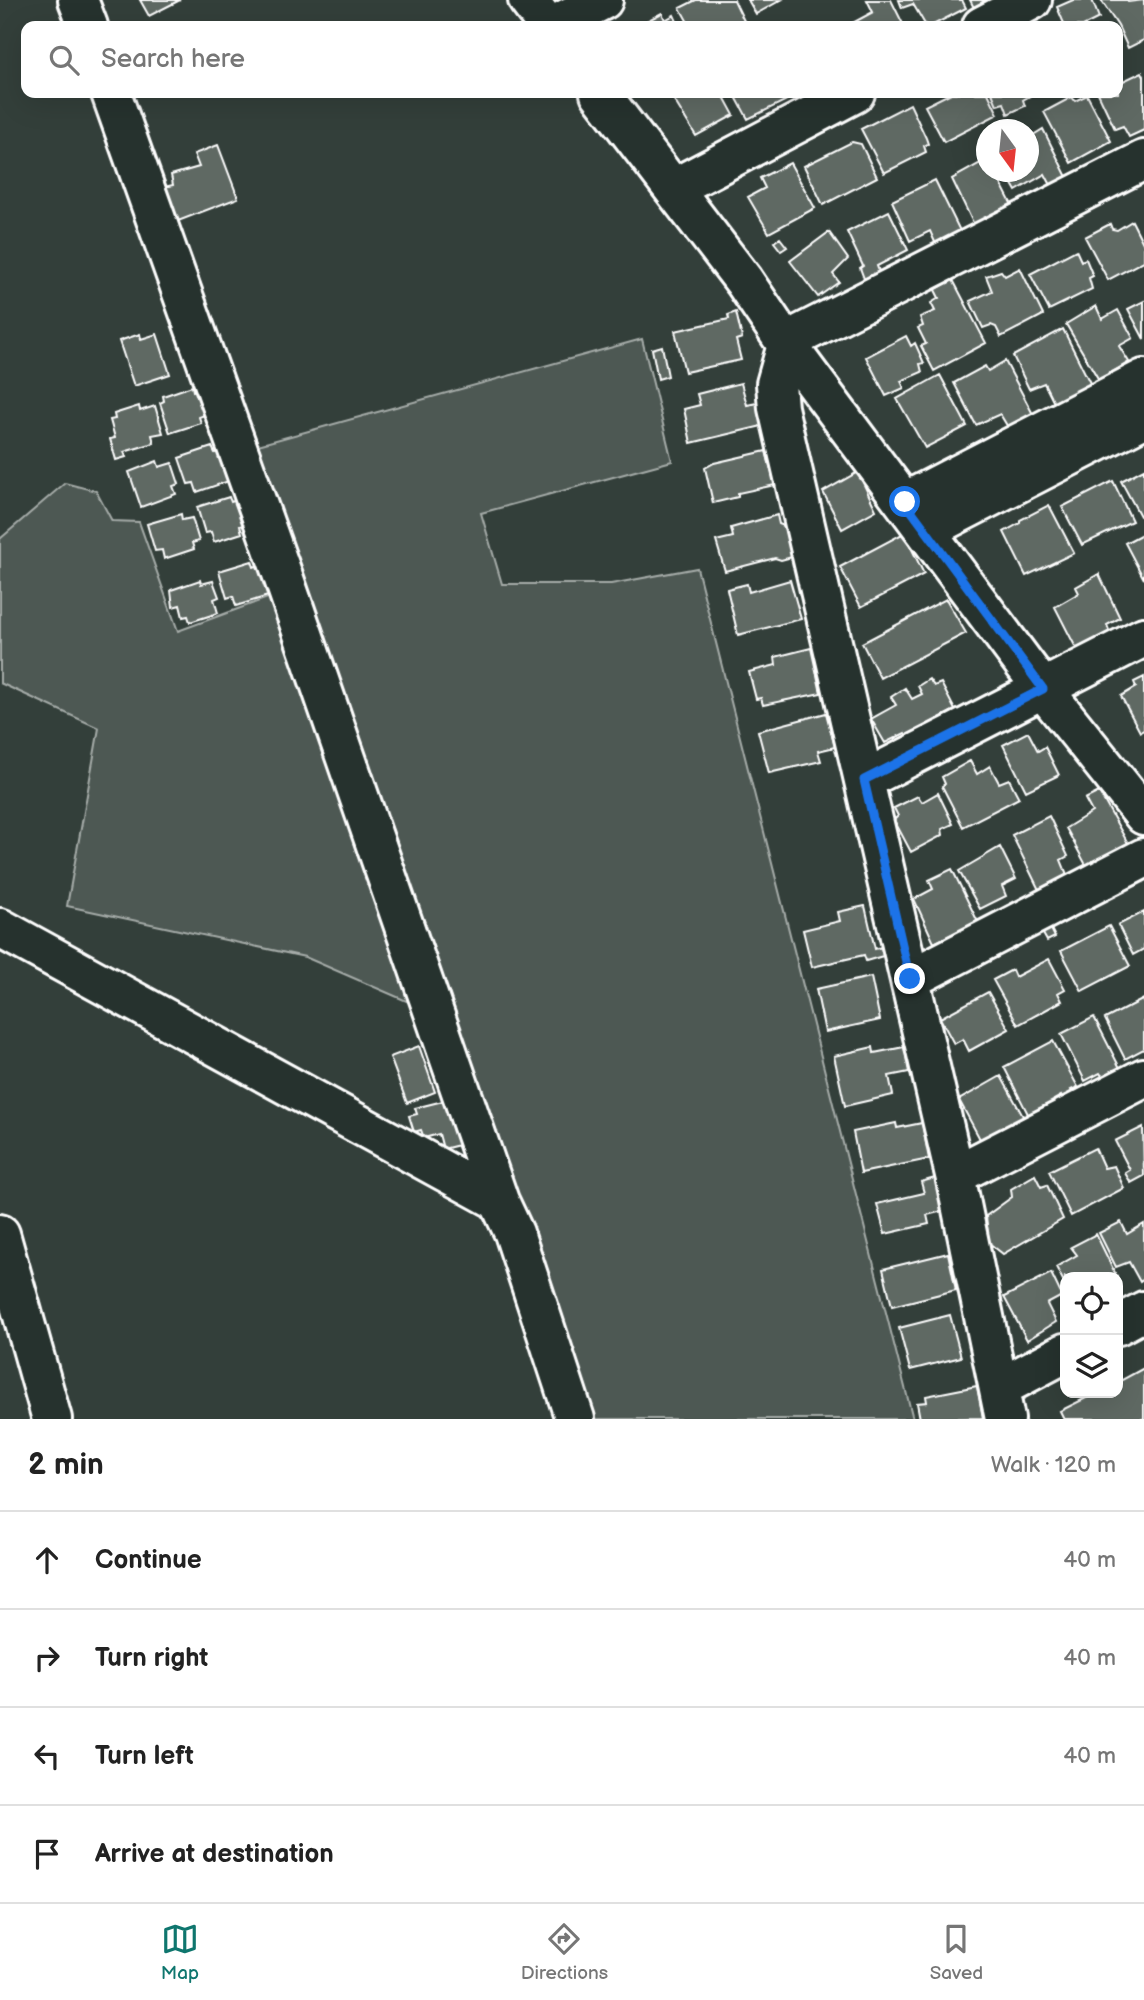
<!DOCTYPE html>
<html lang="en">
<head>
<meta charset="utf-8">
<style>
  :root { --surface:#fff; --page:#f6f6f6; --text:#222; --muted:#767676; --line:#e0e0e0; --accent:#0f766e }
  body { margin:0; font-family:"Balsamiq Sans",sans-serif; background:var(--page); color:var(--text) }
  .controls { position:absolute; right:21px; bottom:21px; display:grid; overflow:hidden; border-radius:14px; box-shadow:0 7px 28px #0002 }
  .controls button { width:63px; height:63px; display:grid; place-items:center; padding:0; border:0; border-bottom:2px solid var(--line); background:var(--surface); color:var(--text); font:35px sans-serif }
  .compass { position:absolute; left:976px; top:119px; width:63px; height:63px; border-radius:50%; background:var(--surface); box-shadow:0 7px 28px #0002; rotate:165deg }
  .stop { position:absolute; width:21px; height:21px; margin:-16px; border:5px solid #1a73e8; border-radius:50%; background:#fff }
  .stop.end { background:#1a73e8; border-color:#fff; box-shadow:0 2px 7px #0008 }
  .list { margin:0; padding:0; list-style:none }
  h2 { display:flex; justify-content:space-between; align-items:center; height:91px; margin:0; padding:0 28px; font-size:30px }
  h2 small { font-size:23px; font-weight:400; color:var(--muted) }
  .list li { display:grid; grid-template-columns:46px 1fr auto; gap:21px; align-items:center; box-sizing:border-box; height:98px; padding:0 28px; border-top:2px solid var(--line) }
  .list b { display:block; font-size:26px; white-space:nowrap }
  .list em { font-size:23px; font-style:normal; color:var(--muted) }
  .icon { flex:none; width:38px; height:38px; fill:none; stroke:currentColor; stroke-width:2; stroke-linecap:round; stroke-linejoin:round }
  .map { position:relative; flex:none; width:1144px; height:1419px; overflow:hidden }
  .search { position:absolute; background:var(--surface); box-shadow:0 7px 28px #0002; left:21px; right:21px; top:21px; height:77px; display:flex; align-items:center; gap:18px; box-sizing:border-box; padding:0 24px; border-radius:14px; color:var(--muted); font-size:26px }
  .sheet { height:483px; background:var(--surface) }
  nav { display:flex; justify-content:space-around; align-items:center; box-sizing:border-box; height:98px; border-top:2px solid var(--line); background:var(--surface); font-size:19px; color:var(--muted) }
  nav a { display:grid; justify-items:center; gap:4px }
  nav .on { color:var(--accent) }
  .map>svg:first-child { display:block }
  .green { fill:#4d5853; stroke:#a6aca9; stroke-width:2 }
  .building { fill:#5f6964; stroke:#fff; stroke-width:2 }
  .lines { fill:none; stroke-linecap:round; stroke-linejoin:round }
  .minor-casing { stroke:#fff; stroke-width:44 }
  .minor { stroke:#26332d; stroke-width:38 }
  .route { stroke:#1a73e8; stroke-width:9 }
</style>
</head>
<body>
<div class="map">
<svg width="1144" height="1419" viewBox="0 0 1144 1419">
  <rect width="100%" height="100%" fill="#333f3a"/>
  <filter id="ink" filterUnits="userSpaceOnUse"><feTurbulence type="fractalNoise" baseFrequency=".0143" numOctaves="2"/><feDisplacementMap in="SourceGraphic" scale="14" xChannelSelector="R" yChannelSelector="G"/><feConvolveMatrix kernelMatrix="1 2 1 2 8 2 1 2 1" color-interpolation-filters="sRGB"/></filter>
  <g filter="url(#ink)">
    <path class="green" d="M642 339 672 461 481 513 502 584H611L697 568 913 1419H583L446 1018 305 957 67 906 99 728 0 683V539L65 483 96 491 112 521 139 522 178 631 295 588 247 448Z"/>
    <path class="building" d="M140 0H180L149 16Z
      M696 0H734L746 25 690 26 680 8Z
      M748 0H781L756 14Z
      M867 0H891L904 26H847L873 12Z
      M899 0H962L966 8 931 26H926L913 4 902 8Z
      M970 0H990L974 8Z
      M1073 0H1092L1099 18 1083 26H1065L1057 7Z
      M1101 0H1127L1128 2 1144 0V40L1128 48 1118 26Z
      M662 13 665 20 674 15 679 26H637Z
      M1142 72 1144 76V130L1129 137 1123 126 1115 129 1098 93H1118V80L1119 83Z
      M686 93H722L734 115 696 136 674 100Z
      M734 93H799V94L748 119Z
      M951 93H988L998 114 944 142 925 106Z
      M992 93H1035L1023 100 1025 106 1008 114 1004 103 997 105Z
      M1087 95 1111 141 1071 163 1044 112 1072 97 1075 101Z
      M910 104 926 138 928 144 924 146 926 152 884 173 861 129Z
      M1043 129 1069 181 1053 189 1045 174 1016 191 1005 172H1028V135L1030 137Z
      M852 142 861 144 877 177 823 205 804 166Z
      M218 145 238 198 173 223 160 188 173 185 171 175 199 167 194 154Z
      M986 160V172H995L1013 207 975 227 952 179Z
      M790 163 815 208 769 233 748 197 765 188 760 178Z
      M935 180 963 237 938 249 930 231 910 241 892 201Z
      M889 211 908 250 877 266 881 277 866 284 860 268 863 266 847 232Z
      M1132 221 1144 245V261L1108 280 1085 237 1110 224 1112 229 1117 230Z
      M829 232 848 259 833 274 839 282 818 297 790 261Z
      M780 238 787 247 781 251 774 242Z
      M1076 250 1081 261 1086 259 1093 276 1089 278 1092 289 1049 310 1030 274Z
      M1020 268 1043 315 1001 337 996 327 991 325 983 328 970 301 992 291 986 276 1001 271 1005 276Z
      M953 280 986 343 934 371 921 346 926 344 918 328 923 326 920 317 935 311 931 303 939 298 935 290Z
      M1144 301V339L1128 309Z
      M1096 306 1102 319 1118 310 1133 338 1119 346 1129 362 1099 380 1066 324Z
      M736 312 742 338 736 340 741 360 685 372 675 331 729 319 728 315Z
      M1063 329 1092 387 1055 405 1044 383 1029 389 1013 356Z
      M140 334 141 339 157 334 170 374 134 386 119 341Z
      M906 336 911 346 915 343 924 363 920 364 922 372 901 381 904 388 886 396 866 357Z
      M662 346 668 376 658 379 652 349Z
      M1005 361 1035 418 1009 429 1000 414 976 425 954 383 985 366 988 371Z
      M940 375 967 426 925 448 897 399Z
      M741 383 747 405 757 403 762 426 691 443 684 409 700 405 697 394Z
      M192 386 193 391 202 388 210 413 199 417 201 423 170 433 160 403 164 401 163 396Z
      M139 406 140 411 155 406 163 433 152 435 154 443 124 452 126 457 116 460 110 439 115 438 110 420 115 419 114 414Z
      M212 447 215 453 224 450 229 465 223 467 229 481 197 492 194 483 188 484 179 458Z
      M766 451 775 485 738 493V497L713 503 705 468 714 463Z
      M157 461 159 467 172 463 179 484 173 486 176 494 141 507 129 472Z
      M1144 469V514L1140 516 1121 481Z
      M858 472 876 510 842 529 823 492Z
      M1113 481 1132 521 1082 545 1062 507Z
      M229 497 231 502 242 498 250 523 240 526 242 533 214 542 211 532 205 533 197 507Z
      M1049 505 1074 553 1026 576 1004 532 1020 523V520Z
      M181 514 182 520 192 518 199 541 192 543 194 549 164 559 162 550 155 551 147 524Z
      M777 515 779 524 784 526 792 557 781 560 775 558 725 571 716 541 733 537 731 528Z
      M904 533 924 574 861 607 840 567Z
      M1144 533V579L1125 543Z
      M252 561 254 567 264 563 267 572 261 574 268 596 236 606 233 596 227 598 219 571Z
      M1099 574 1120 618 1107 625 1110 633 1077 650 1055 607 1079 593 1076 587Z
      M200 580 201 584 213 581 219 597 214 599 218 613 190 622 188 616 183 617 180 605 173 607 171 590Z
      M790 580 801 619 738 635 727 589 747 584 749 592Z
      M946 599 966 633 880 678 862 643Z
      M811 648 821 693 763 705 761 698 756 699 749 672 776 665 775 657Z
      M1144 677V730L1140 732 1121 696 1136 687 1134 682Z
      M929 679 934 686 941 683 955 710 907 736 905 733 885 743 871 719 896 705 891 697 905 688 912 699 922 694 918 686Z
      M826 713 835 747 818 751 821 761 769 773 758 731Z
      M1028 732 1038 751 1045 747 1059 775 1026 791 1003 745Z
      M970 761 977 774 990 766 999 783 1009 779 1019 798 963 827 942 786 945 784 942 777Z
      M1099 792 1129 845 1087 867 1066 828 1092 812 1085 799Z
      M938 793 953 824 942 829 943 835 911 852 894 820 898 816 894 808 918 796 922 802Z
      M1049 816 1068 856 1061 860 1068 877 1039 890 1012 835Z
      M1000 847 1016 879 1002 886 1006 896 980 909 959 871Z
      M952 869 978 922 934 943 914 899 933 889 929 880Z
      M865 906 875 949 881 947 883 956 866 961 864 955 812 967 803 930 840 921 838 912Z
      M1144 912V949L1133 955 1118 925Z
      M1109 926 1130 966 1082 991 1061 951Z
      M1050 927 1055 937 1047 941 1042 932Z
      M1049 959 1065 989 1058 993 1062 1001 1018 1025 993 980 1012 970 1015 977Z
      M871 977 880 1020 825 1032 816 989Z
      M988 992 1009 1029 969 1051 963 1039 954 1044 940 1018Z
      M1144 999V1049L1125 1059 1105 1019Z
      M1094 1017 1121 1070 1104 1079 1100 1073 1085 1081 1061 1034Z
      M1053 1041 1078 1087 1071 1090 1074 1095 1063 1101 1061 1096 1054 1100 1056 1104 1030 1118 1004 1067Z
      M419 1046 435 1092 407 1103 390 1057Z
      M873 1047 874 1053 904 1047 909 1072 889 1076 893 1095 845 1106 834 1056Z
      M1001 1076 1024 1118 981 1141 959 1100Z
      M447 1100 459 1145 443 1149 439 1134 424 1138 421 1130 414 1132 409 1116 417 1114 415 1108Z
      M896 1123 897 1128 922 1123 929 1159 861 1173 853 1132Z
      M1143 1127 1144 1176 1131 1183 1125 1173 1130 1170 1115 1141Z
      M1095 1148 1104 1168 1114 1166 1124 1188 1071 1216 1049 1171Z
      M1035 1175 1041 1187 1047 1185 1063 1219 1003 1254 989 1243 986 1216 1012 1197 1011 1189Z
      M935 1178 943 1211 927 1215 929 1224 885 1234 877 1204 924 1193 921 1182Z
      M1121 1222 1127 1234 1144 1224V1279L1140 1282 1129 1262 1116 1267 1099 1233Z
      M1096 1234 1117 1277H1065V1284L1056 1267 1077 1255 1071 1247Z
      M948 1253 956 1290 892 1306 883 1269Z
      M1051 1273 1062 1296 1047 1304 1056 1322 1027 1340 1004 1297Z
      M950 1315 961 1357 910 1370 899 1328Z
      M1144 1368V1419H1064L1060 1411 1096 1393H1118V1382Z
      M977 1386 983 1418 920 1419 917 1403 927 1402 926 1396Z"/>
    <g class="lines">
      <defs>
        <path id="minor" d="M78 0 88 26
          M528 0 548 26
          M553 26 603 0
          M982 26 1032 0
          M111 93 284 579 499 1201 514 1233 575 1419
          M600 93 744 281 787 345 1043 689 1144 815
          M674 188 855 93
          M905 502 1144 379
          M926 530 1144 418
          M864 780 1144 637
          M0 928 499 1201
          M910 979 1144 858
          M955 1175 1144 1078
          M0 1234 52 1419
          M1118 1325 1144 1311
          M999 1388 1065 1353
          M1005 1419 955 1175 778 408 776 384 787 345 803 333 1144 160"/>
      </defs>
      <use href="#minor" class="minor-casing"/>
      <use href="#minor" class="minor"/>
    </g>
  </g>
  <g class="lines" filter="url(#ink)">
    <path class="route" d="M905 502 1043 689 864 780 910 979"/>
  </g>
</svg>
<div class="controls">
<button><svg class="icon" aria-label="locate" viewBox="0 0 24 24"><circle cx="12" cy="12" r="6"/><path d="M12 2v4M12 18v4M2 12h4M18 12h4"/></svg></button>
<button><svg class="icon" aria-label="layers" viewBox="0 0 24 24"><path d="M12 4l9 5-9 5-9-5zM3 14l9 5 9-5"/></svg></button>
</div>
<svg class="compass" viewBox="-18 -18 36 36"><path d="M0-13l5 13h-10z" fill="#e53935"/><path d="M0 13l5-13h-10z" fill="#767676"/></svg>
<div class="stop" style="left:905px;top:502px"></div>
<div class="stop end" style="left:910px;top:979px"></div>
<div class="search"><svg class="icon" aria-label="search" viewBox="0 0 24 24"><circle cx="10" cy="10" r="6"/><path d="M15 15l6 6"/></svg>Search here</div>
</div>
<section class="sheet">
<h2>2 min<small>Walk · 120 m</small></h2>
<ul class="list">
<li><svg class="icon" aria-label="ahead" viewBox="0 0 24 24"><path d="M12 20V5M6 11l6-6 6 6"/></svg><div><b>Continue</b></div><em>40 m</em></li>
<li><svg class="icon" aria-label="right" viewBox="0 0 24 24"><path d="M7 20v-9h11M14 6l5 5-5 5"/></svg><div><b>Turn right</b></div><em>40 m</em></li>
<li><svg class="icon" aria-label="left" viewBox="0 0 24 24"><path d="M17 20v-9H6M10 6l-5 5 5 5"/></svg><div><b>Turn left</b></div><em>40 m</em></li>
<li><svg class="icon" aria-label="arrive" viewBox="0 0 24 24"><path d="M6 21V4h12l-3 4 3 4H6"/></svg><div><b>Arrive at destination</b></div></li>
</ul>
</section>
<nav>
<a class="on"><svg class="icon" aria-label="map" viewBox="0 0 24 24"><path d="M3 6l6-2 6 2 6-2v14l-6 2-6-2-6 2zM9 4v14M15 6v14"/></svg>Map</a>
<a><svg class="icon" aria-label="directions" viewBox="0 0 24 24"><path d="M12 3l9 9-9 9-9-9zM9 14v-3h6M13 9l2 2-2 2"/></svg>Directions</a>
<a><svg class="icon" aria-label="saved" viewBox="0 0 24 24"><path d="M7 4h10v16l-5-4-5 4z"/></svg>Saved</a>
</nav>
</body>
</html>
